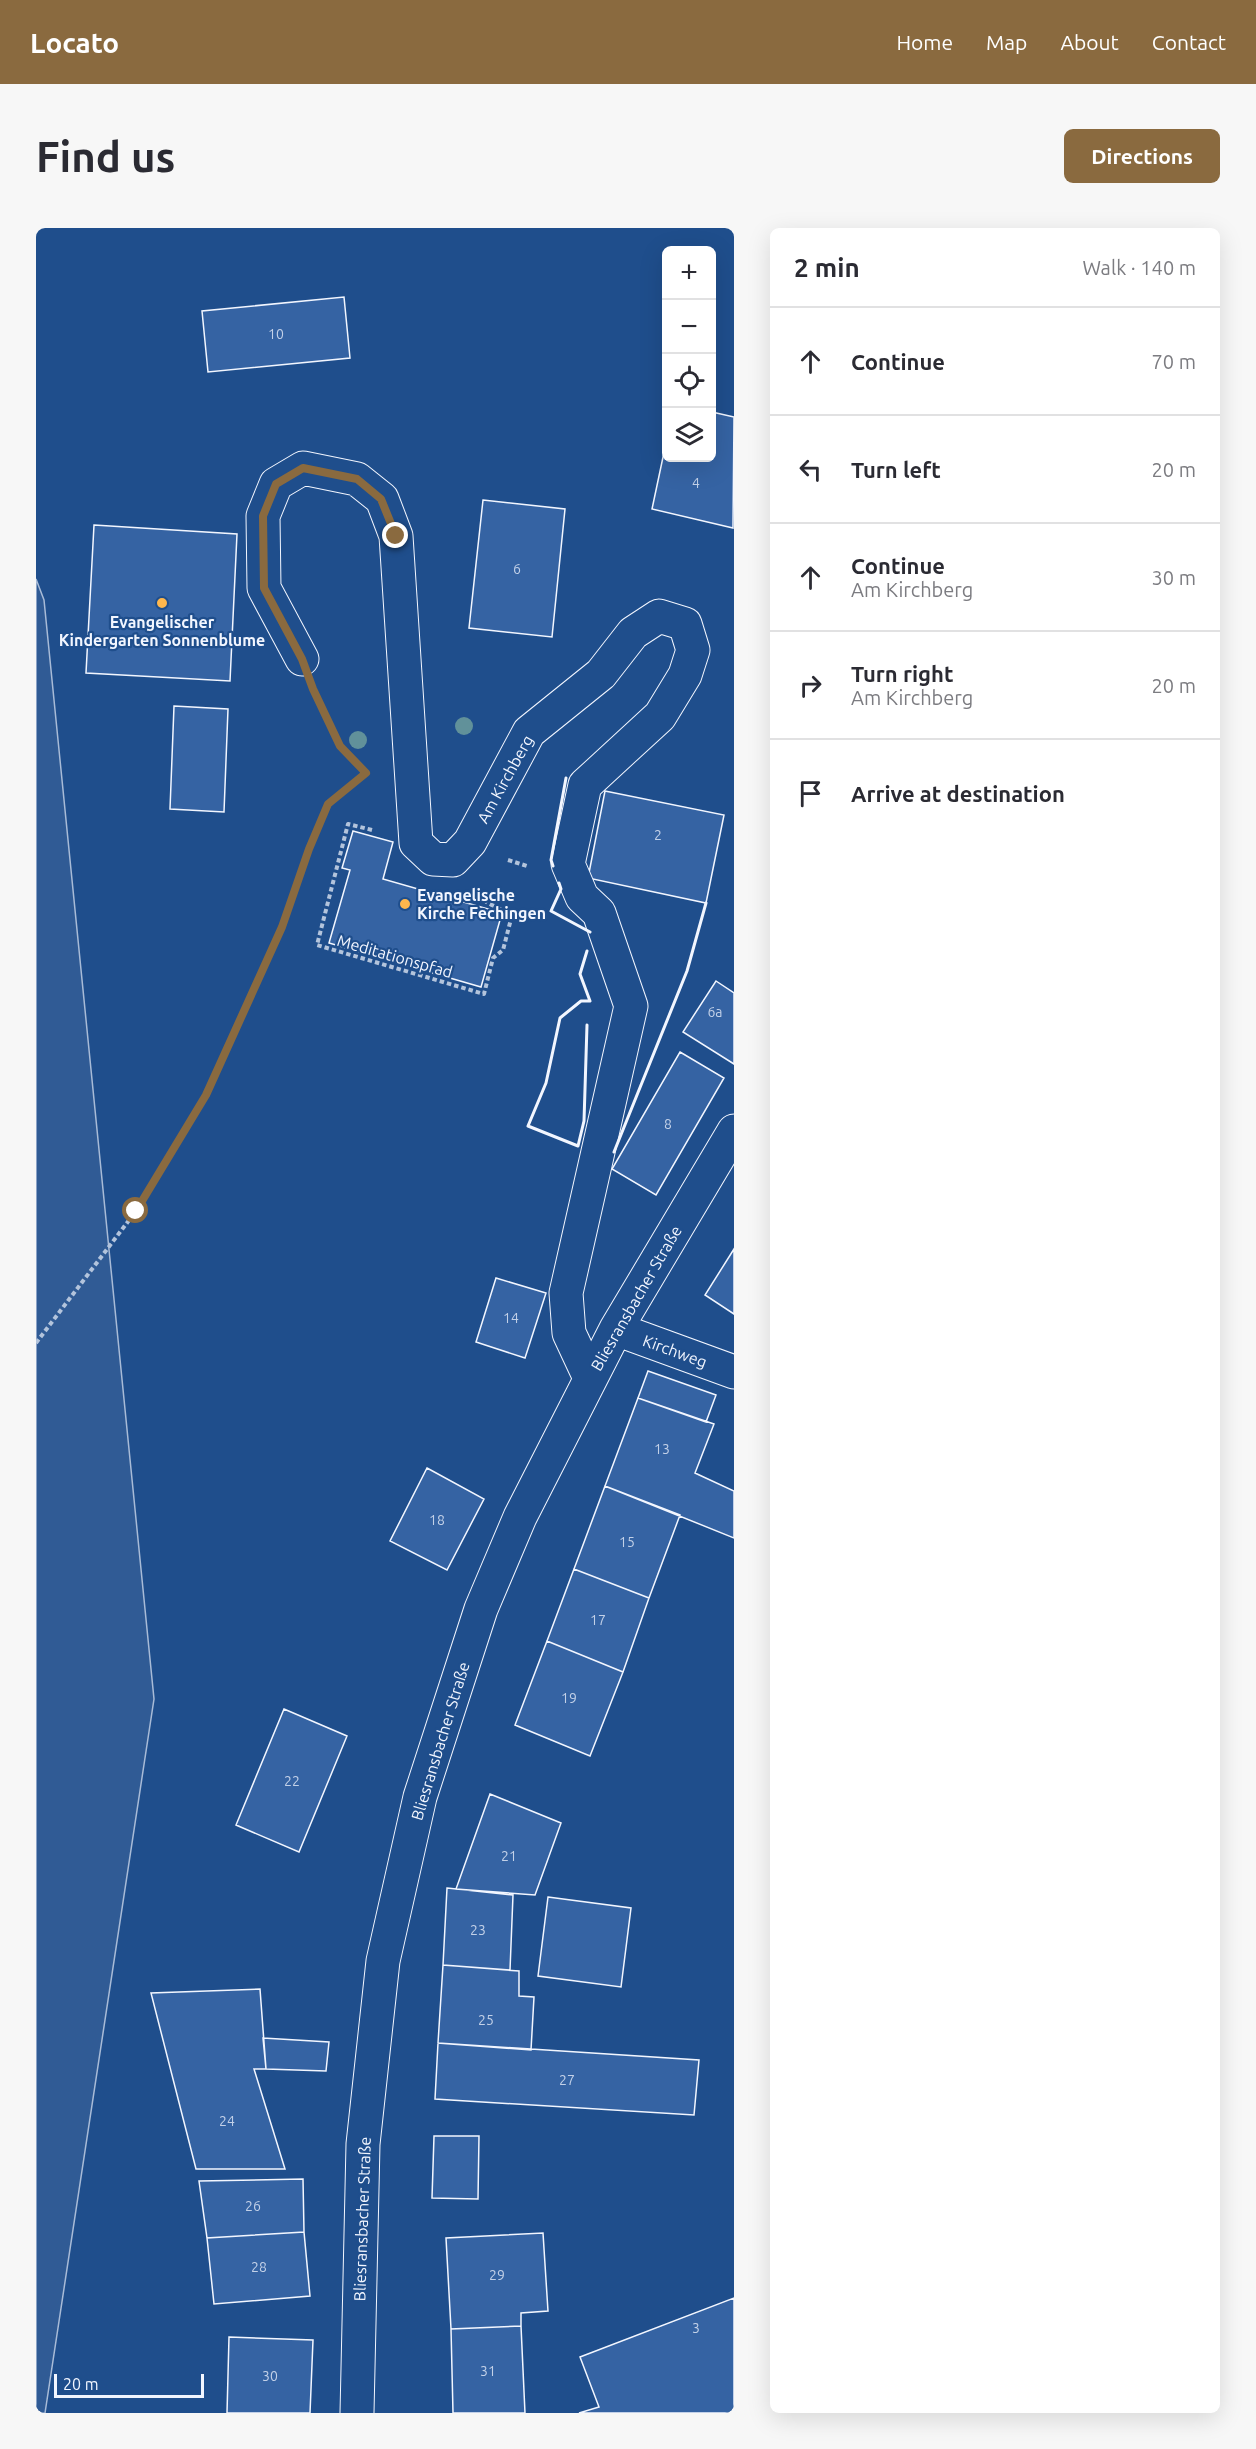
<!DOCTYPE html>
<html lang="en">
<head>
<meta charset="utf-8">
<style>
  :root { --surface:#fff; --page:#f7f7f7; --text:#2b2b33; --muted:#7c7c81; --line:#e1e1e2; --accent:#8a6a3f }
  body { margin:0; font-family:Ubuntu,sans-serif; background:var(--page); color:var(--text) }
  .controls { position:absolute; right:18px; top:18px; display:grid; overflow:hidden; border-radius:9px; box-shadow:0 6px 24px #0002 }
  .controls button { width:54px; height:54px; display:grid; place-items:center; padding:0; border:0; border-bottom:2px solid var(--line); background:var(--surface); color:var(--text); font:30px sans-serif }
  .scale { position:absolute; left:18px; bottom:15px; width:150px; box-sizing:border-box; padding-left:6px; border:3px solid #f2f6ff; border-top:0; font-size:16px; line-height:21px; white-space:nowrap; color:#f2f6ff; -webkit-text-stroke:4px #1f4e8c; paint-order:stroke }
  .stop { position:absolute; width:18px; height:18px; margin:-14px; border:4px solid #8a6a3f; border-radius:50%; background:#fff }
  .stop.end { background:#8a6a3f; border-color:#fff; box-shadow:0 2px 6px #0008 }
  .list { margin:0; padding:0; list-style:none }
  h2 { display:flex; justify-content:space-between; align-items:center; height:78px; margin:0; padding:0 24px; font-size:26px }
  h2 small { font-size:20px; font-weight:400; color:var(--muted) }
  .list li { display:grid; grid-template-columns:39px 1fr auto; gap:18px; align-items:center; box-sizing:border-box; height:108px; padding:0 24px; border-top:2px solid var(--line) }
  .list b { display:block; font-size:22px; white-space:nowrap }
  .list p { margin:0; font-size:20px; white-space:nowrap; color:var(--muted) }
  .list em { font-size:20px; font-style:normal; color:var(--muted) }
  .icon { flex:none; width:33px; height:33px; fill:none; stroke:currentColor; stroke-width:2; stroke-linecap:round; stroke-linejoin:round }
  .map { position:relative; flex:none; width:698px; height:2185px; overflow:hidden; border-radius:9px }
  header { display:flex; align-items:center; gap:36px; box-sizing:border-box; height:84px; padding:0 30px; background:var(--accent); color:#fff }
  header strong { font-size:28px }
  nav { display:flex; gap:33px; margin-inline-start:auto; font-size:21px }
  .intro { display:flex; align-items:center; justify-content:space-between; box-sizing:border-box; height:144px; padding:0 36px }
  h1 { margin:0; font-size:42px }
  .button { padding:15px 27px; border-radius:9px; background:var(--accent); color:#fff; font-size:21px; font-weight:700 }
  main { display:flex; gap:36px; padding:0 36px }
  aside { flex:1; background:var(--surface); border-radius:9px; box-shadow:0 6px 24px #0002 }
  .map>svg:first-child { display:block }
  .built { fill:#305b95; stroke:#a8bbd7; stroke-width:1.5 }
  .building { fill:#3563a3; stroke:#f2f6ff; stroke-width:1.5 }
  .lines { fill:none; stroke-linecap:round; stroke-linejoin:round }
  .minor-casing { stroke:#f2f6ff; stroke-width:35 }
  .path { stroke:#b3c4dc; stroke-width:4; stroke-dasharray:4.5 3; stroke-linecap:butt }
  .minor { stroke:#1f4e8c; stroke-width:33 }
  .wall { stroke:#f2f6ff; stroke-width:3 }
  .tree { fill:#61919a }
  .route { stroke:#8a6a3f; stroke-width:8 }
  .poi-dot { fill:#ffb74d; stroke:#1f4e8c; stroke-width:2 }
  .labels { text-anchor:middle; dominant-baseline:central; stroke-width:4.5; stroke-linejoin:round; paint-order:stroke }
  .number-label { font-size:14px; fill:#c3d1e8 }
  .poi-label { font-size:16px; font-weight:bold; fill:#f2f6ff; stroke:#1f4e8c }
  .street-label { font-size:16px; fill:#f2f6ff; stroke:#1f4e8c }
</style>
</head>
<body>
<header>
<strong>Locato</strong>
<nav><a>Home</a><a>Map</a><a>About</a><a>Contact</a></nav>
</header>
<div class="intro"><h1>Find us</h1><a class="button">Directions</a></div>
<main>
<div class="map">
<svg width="698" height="2185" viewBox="0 0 698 2185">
  <rect width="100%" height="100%" fill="#1f4e8c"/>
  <path class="built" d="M0 351 8 372 118 1471 9 2185H0Z"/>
  <path class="building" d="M308 69 314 130 172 144 166 83Z
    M676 184 698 189 697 300 616 281 630 215V230H676Z
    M447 272 529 281 516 409 433 400Z
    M58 297 201 306 194 453 50 445Z
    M138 478 192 481 188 584 134 581Z
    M569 563 688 587 670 675 552 650Z
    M317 603 357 614 347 651 466 685 445 759 293 715 314 642 306 640Z
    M680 753 698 765V836L647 804Z
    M644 824 688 850 620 967 576 941Z
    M698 1021V1086L669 1067Z
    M460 1050 510 1065 489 1130 440 1114Z
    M612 1143 680 1167 670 1194 602 1170Z
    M602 1170 678 1196 659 1245 698 1263V1310L569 1258Z
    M391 1240 448 1271 411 1342 354 1313Z
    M569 1258 644 1287 613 1370 538 1341Z
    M538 1341 613 1370 587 1444 511 1413Z
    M511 1413 587 1444 554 1528 479 1497Z
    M248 1481 311 1508 263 1624 200 1597Z
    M454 1566 525 1595 499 1667 420 1661Z
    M411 1660 477 1667 474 1742 407 1737Z
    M512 1669 595 1680 585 1759 502 1748Z
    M407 1737 483 1743V1768L498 1769 495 1822 402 1815Z
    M224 1761 230 1841H218L249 1941H160L115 1765Z
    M227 1810 293 1814 290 1843 230 1841Z
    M402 1815 663 1832 658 1887 399 1871Z
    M398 1908H443L442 1971 396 1970Z
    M267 1951 268 2004 171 2010 163 1953Z
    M268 2004 274 2068 178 2076 171 2010Z
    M507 2005 512 2083 485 2085V2098L415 2101 410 2010Z
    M698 2070V2185H543L563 2179 544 2129Z
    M485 2098 489 2185H417L415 2101Z
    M193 2109 277 2112 274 2185H191Z"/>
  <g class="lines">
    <defs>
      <path id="minor" d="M266 431 228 360 227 288 240 256 267 240 321 251 346 271 360 308 380 615 397 631 417 632 434 614 493 504 565 446 597 405 623 388 649 396 657 422 649 447 624 488 549 557 532 636 546 669 563 685 595 778 530 1065 533 1105 554 1150
        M580 1101 698 1144
        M321 2185 327 1916 347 1733 384 1569 445 1381 484 1289 580 1101 698 903"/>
    </defs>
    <use href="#minor" class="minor-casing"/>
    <path class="path" d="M281 470 304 518 331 545
      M336 602 312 596 281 717 448 766 457 730 467 722 475 691C466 677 453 680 443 667
      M472 632 491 638
      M0 1115 100 983 170 867 246 699 273 621 292 576 330 545"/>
    <use href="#minor" class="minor"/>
    <path class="wall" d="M517 638 515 632 530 550
      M523 655 525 661 515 683 554 704
      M551 723 544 746 554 773H545L524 790 510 855 492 898 542 918 548 893 551 797
      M578 924 651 743 670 675"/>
  </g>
  <g class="tree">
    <circle cx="428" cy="498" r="9"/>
    <circle cx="322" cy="512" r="9"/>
  </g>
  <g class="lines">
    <path class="route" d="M100 983 170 867 246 699 273 621 292 576 330 545 304 518 277 461 266 431 228 360 227 288 240 256 267 240 321 251 345 271 360 308"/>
  </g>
  <g class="poi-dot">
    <circle cx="126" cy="375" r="6"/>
    <circle cx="369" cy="676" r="6"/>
  </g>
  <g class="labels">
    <g class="number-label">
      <text x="240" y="106">10</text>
      <text x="660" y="255">4</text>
      <text x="481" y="341">6</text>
      <text x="622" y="607">2</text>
      <text x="679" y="784">6a</text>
      <text x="632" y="896">8</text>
      <text x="475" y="1090">14</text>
      <text x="626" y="1221">13</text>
      <text x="401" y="1292">18</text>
      <text x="591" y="1314">15</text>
      <text x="562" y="1392">17</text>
      <text x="533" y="1470">19</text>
      <text x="256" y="1553">22</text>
      <text x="473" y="1628">21</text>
      <text x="442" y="1702">23</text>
      <text x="450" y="1792">25</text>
      <text x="531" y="1852">27</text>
      <text x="191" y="1893">24</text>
      <text x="217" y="1978">26</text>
      <text x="223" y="2039">28</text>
      <text x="461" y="2047">29</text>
      <text x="660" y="2100">3</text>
      <text x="452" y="2143">31</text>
      <text x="234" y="2148">30</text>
    </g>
    <g class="poi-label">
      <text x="126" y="394">Evangelischer<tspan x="126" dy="18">Kindergarten Sonnenblume</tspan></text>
      <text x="381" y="667" text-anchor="start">Evangelische<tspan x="381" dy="18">Kirche Fechingen</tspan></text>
    </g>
    <g class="street-label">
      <text transform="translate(469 551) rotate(-61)">Am Kirchberg</text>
      <text transform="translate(359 728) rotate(16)">Meditationspfad</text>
      <text transform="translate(600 1070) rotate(-60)">Bliesransbacher Straße</text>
      <text transform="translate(639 1123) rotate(20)">Kirchweg</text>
      <text transform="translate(404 1513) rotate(-73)">Bliesransbacher Straße</text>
      <text transform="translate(326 1991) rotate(-88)">Bliesransbacher Straße</text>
    </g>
  </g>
</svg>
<div class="controls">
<button>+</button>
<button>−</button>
<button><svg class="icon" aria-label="locate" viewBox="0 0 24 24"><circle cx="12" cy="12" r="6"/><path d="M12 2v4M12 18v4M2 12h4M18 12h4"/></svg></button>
<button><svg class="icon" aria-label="layers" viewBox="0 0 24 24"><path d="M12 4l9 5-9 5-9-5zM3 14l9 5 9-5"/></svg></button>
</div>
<div class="scale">20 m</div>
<div class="stop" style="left:100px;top:983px"></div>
<div class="stop end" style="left:360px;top:308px"></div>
</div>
<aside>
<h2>2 min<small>Walk · 140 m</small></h2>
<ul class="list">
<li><svg class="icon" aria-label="ahead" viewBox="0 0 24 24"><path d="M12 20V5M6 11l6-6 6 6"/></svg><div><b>Continue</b></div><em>70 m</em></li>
<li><svg class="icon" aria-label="left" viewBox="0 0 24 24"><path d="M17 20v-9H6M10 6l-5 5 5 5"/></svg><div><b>Turn left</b></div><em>20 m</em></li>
<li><svg class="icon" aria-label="ahead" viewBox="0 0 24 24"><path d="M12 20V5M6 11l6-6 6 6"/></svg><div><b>Continue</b><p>Am Kirchberg</p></div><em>30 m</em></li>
<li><svg class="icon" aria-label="right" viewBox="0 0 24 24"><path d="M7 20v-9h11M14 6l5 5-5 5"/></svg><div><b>Turn right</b><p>Am Kirchberg</p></div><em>20 m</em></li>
<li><svg class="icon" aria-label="arrive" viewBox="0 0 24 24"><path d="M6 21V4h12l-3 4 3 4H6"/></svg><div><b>Arrive at destination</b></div></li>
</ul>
</aside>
</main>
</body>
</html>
